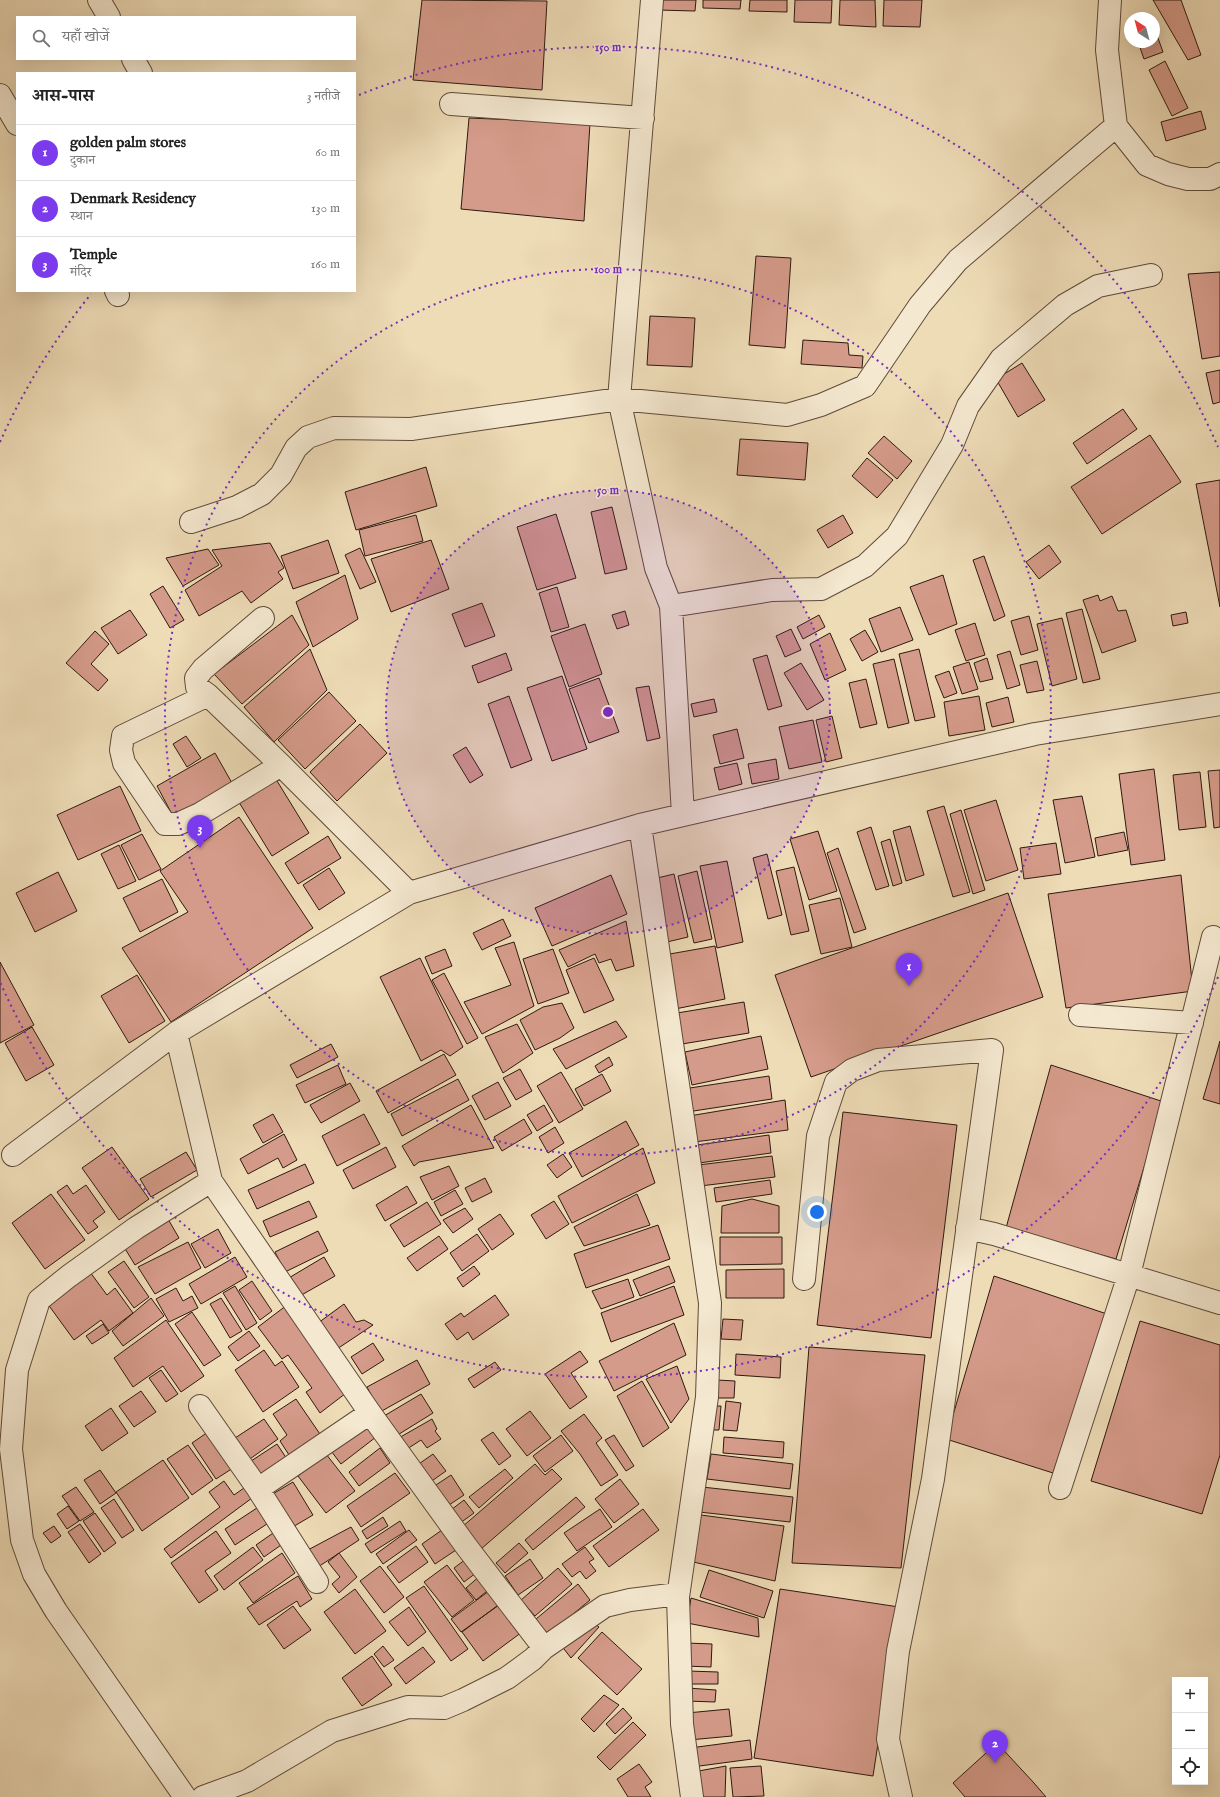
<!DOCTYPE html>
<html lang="hi">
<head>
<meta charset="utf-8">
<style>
  :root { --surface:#fff; --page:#f2f2f2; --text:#222; --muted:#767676; --line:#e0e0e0; --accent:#7c3aed }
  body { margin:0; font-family:"IM FELL English","Noto Serif Devanagari",serif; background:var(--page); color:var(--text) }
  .controls { position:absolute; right:12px; bottom:12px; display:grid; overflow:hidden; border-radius:0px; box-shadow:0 4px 16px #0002 }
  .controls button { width:36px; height:36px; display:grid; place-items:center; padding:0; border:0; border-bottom:1px solid var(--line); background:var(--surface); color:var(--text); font:20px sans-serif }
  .compass { position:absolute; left:1124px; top:12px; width:36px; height:36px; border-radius:50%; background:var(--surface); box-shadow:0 4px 16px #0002; rotate:324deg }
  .you { position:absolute; left:817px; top:1212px; width:14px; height:14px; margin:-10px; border:3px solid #fff; border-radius:50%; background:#1a73e8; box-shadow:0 0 0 6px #1a73e833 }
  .badge { display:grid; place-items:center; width:26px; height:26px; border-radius:50%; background:var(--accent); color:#fff; font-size:13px; font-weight:700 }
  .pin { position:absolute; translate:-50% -33px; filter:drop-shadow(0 1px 2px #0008) }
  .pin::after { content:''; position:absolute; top:21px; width:14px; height:12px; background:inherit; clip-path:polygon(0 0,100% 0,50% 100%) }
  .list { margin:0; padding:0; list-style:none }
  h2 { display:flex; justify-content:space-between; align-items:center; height:52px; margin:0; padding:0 16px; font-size:17px }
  h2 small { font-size:13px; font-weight:400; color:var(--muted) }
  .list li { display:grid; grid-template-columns:26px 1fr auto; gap:12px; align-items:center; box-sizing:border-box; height:56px; padding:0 16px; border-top:1px solid var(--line) }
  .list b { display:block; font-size:15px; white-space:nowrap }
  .list p { margin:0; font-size:13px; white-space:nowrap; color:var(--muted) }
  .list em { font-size:13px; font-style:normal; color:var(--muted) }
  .icon { flex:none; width:22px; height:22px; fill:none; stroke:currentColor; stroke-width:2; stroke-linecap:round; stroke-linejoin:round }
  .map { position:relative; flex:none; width:1220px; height:1797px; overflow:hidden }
  .search { position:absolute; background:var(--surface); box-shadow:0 4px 16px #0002; left:16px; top:16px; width:340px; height:44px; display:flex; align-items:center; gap:10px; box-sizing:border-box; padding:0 14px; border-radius:0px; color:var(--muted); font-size:15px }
  .panel { position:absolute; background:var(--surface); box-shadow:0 4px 16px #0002; left:16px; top:72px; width:340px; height:220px; border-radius:0px }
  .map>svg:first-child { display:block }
  .building { fill:#d59b8a; stroke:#2f190f }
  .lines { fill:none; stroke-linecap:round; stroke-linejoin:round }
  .minor-casing { stroke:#5f4a39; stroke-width:24 }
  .minor { stroke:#f4e8d0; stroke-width:22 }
  .ring { fill:none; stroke:#7b2cbf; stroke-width:2; stroke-dasharray:2 4 }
  .centre { fill:#7b2cbf; stroke:#f4e8d0; stroke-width:2 }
  .ring-label { font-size:12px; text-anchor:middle; font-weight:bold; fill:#7b2cbf; stroke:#f4e8d0; stroke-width:3; stroke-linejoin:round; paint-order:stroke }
</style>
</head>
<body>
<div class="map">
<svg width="1220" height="1797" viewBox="0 0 1220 1797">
  <rect width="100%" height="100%" fill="#eedcb7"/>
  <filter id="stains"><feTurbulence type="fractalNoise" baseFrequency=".005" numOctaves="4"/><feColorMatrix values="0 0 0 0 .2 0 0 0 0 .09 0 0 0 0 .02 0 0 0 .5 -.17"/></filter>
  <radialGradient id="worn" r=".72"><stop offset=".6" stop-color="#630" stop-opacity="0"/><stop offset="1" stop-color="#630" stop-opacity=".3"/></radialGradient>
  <path class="building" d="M422 0 547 1 542 90 413 80Z
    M658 0H696L695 11 658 10Z
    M703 0H741L740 9 703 8Z
    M750 0H787V12L749 11Z
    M795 0H832L831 23 794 22Z
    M840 0H875L876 27 839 25Z
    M884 0H922L920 27 883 26Z
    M1153 0H1181L1201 55 1188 60Z
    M1154 27 1163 52 1144 59 1138 42H1154Z
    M1165 61 1188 108 1172 116 1149 70Z
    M1201 111 1206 129 1166 141 1161 122Z
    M469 118 590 123 584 221 461 209Z
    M756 256 791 258 785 348 749 345Z
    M1220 272V356L1202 359 1188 274Z
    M650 316 695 318 692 367 647 365Z
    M803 340 848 343 849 355 863 356 862 368 801 364Z
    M1022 363 1045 400 1018 417 996 379Z
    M1220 370V402L1213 404 1206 373Z
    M1123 409 1137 429 1087 464 1073 443Z
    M1150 435 1181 482 1102 534 1071 487Z
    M884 436 912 461 897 479 868 453Z
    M740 439 808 443 805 480 737 475Z
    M867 458 893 480 877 498 852 476Z
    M426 467 437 506 356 530 345 492Z
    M1220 480V607L1196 484Z
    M612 507 627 569 605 574 591 512Z
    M556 514 576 578 537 590 517 527Z
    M416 515 423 541 365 556 359 530Z
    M843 515 853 533 828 548 817 530Z
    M328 540 339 573 293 589 281 556Z
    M431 540 449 589 391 612 371 559Z
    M270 543 284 568 278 572 283 579 251 603 242 591 199 616 185 590 222 566 212 550Z
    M1049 545 1061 562 1039 579 1026 562Z
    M360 548 376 582 360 589 345 555Z
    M208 549 219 565 183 586 166 558Z
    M984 556 1005 616 994 621 973 560Z
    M345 575 358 619 313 647 296 602Z
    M943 575 957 624 929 635 910 587Z
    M163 586 184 620 170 628 150 594Z
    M557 587 569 627 551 632 539 593Z
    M1098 595 1100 601 1112 596 1118 611 1126 610 1136 641 1102 653 1083 600Z
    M482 603 495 636 465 647 452 614Z
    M900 607 913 640 881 652 869 619Z
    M1082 609 1100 679 1083 683 1066 613Z
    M130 610 147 635 118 654 101 628Z
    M625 611 629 625 617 629 612 615Z
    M1186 612 1188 623 1173 626 1171 615Z
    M292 615 309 645 242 704 214 674Z
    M819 615 825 627 803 639 797 627Z
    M1029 616 1038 650 1021 655 1011 621Z
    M1062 618 1077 679 1052 686 1037 624Z
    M975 623 985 655 966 661 955 630Z
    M585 624 602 674 569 687 551 636Z
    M791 629 801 650 785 657 776 636Z
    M865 630 878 652 862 661 850 639Z
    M95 631 109 644 91 664 108 680 98 691 66 663Z
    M830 633 846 670 825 680 810 644Z
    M310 649 327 690 274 742 244 707Z
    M919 649 935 717 915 721 899 654Z
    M1010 651 1020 685 1007 689 997 655Z
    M506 653 512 670 478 683 472 666Z
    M767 655 782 706 768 710 753 659Z
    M987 658 993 679 980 682 974 663Z
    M894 659 909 723 888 728 873 664Z
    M1037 661 1044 690 1027 693 1020 665Z
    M969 662 978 689 962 694 953 667Z
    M801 663 824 700 807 710 784 673Z
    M949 671 957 693 944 698 935 676Z
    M562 676 587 749 552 761 527 688Z
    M599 678 619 732 589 743 569 689Z
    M866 679 877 724 860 728 849 683Z
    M649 686 660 738 647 741 636 688Z
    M329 692 356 721 305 769 278 740Z
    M509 696 532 760 511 768 488 704Z
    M979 696 985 730 949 736 944 702Z
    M1008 697 1014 722 992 727 986 703Z
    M714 699 717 712 694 717 691 704Z
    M832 716 842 758 826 762 816 720Z
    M813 720 822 762 789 769 779 727Z
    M360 724 387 753 337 801 310 772Z
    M737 729 744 758 720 764 713 735Z
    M186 736 201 758 187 767 173 744Z
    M466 747 483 775 470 783 453 755Z
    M215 753 232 783 173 816 157 786Z
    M776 759 779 779 752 784 748 764Z
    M737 763 742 784 719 790 714 768Z
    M1154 769 1165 860 1131 865 1119 774Z
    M1220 770V827L1214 828 1208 771Z
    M1200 772 1206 827 1179 830 1173 775Z
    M274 776 309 833 272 856 237 799Z
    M120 786 141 831 78 860 57 815Z
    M1082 796 1095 857 1065 863 1053 800Z
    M996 800 1018 870 986 881 964 810Z
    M944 806 970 892 953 897 927 811Z
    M961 810 985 890 973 894 950 814Z
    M239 817 313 928 171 1022 122 948 188 912 160 871Z
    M910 826 924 875 906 881 893 831Z
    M871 827 889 886 876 890 857 832Z
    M818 831 837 891 809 900 790 839Z
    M1124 832 1128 850 1098 856 1095 838Z
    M142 834 161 869 139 880 121 845Z
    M328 836 341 858 298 884 285 863Z
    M890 839 902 883 893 886 881 842Z
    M1056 843 1061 874 1024 879 1020 848Z
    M119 845 136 881 118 889 101 854Z
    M838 848 866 929 854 933 827 853Z
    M767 854 782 915 768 919 753 858Z
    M727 861 743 942 717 948 700 866Z
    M794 867 809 931 791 935 776 871Z
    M329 868 345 893 319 910 303 885Z
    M697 871 712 939 694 943 678 876Z
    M58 872 77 911 35 932 16 893Z
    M674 874 688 937 667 942 653 879Z
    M611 875 627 914 552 946 535 908Z
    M1181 875 1193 991 1066 1008 1048 894Z
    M162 879 178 912 140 932 123 898Z
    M1008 893 1043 997 811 1077 775 975Z
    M840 898 852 947 821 954 809 905Z
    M503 919 511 936 482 950 473 933Z
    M626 921 634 966 616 971 611 959 599 963 595 954 568 967 559 950Z
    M514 942 534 1006 482 1034 464 1002 511 985 495 948Z
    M715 946 725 999 675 1009 664 955Z
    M445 949 452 966 432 974 425 957Z
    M553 949 569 993 538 1004 523 959Z
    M420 958 463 1047 450 1056 441 1050 421 1061 380 977Z
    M594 958 614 1000 584 1013 566 970Z
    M0 962 34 1025 0 1043Z
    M444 973 478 1038 467 1044 432 980Z
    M137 975 165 1021 129 1043 101 996Z
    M744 1002 749 1033 682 1044 677 1013Z
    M562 1003 574 1028 560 1038 535 1050 520 1020 543 1007Z
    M616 1021 627 1037 566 1069 553 1049Z
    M517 1024 533 1053 503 1073 485 1037Z
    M32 1027 54 1065 26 1081 5 1043Z
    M761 1036 768 1069 692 1085 685 1052Z
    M1220 1041V1104L1203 1099Z
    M331 1044 338 1057 297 1078 290 1065Z
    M444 1054 456 1075 388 1113 376 1091Z
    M609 1057 613 1065 599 1073 595 1066Z
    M338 1065 346 1084 305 1103 296 1085Z
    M1051 1065 1164 1102 1116 1259 1006 1228Z
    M520 1069 532 1091 516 1100 503 1078Z
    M561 1072 583 1109 559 1123 537 1086Z
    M602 1074 611 1091 584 1106 575 1089Z
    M769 1076 772 1099 687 1112 683 1089Z
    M458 1079 469 1100 402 1136 391 1114Z
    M498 1082 511 1106 485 1120 472 1096Z
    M350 1083 360 1101 321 1123 310 1105Z
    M785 1100 788 1130 694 1142 689 1116Z
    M471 1105 494 1148 419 1162 414 1166 402 1146Z
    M544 1105 553 1121 537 1131 527 1115Z
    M843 1112 957 1125 931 1338 817 1325Z
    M273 1114 283 1132 263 1143 253 1125Z
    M364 1114 380 1144 337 1166 322 1136Z
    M524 1119 532 1133 502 1151 494 1137Z
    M626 1121 639 1145 582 1177 569 1153Z
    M555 1127 564 1143 548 1153 539 1137Z
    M284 1134 297 1160 283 1168 278 1158 248 1174 240 1159Z
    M769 1135 771 1153 699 1163 697 1145Z
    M112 1147 149 1199 119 1220 82 1168Z
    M386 1147 396 1167 353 1189 343 1170Z
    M643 1148 655 1183 572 1223 558 1196Z
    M186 1152 197 1170 151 1197 140 1179Z
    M563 1154 572 1167 557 1178 547 1165Z
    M772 1156 775 1177 700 1186 698 1165Z
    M305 1164 314 1183 257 1209 248 1190Z
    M449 1166 459 1186 432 1200 420 1177Z
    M485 1178 492 1192 472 1202 465 1188Z
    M770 1180 772 1194 716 1202 714 1188Z
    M67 1185 73 1194 86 1185 105 1212 93 1221 98 1227 88 1234 57 1192Z
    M407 1186 417 1203 385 1221 376 1205Z
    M455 1190 463 1204 441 1216 434 1202Z
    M51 1194 85 1240 45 1269 12 1223Z
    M637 1194 650 1225 584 1246 574 1227Z
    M752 1199 779 1206V1233H721L722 1206Z
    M309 1201 317 1217 270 1237 263 1221Z
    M554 1201 569 1224 546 1239 531 1215Z
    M427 1202 441 1224 404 1247 390 1225Z
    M465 1208 473 1219 453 1233 443 1220Z
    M500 1214 514 1234 492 1250 478 1229Z
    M168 1219 179 1238 135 1265 124 1247Z
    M658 1225 670 1259 586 1288 574 1254Z
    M218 1229 231 1253 205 1268 191 1244Z
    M318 1231 328 1251 285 1272 275 1252Z
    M477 1234 489 1251 462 1271 450 1253Z
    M439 1236 448 1249 417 1271 407 1258Z
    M720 1237H782V1264L720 1265Z
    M188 1242 201 1268 155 1294 138 1267Z
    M235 1257 247 1277 201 1304 189 1284Z
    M324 1257 335 1276 298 1297 287 1279Z
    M124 1261 149 1297 134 1308 108 1272Z
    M474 1266 480 1274 463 1287 457 1278Z
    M669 1266 675 1282 640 1296 633 1280Z
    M784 1269V1298H726V1270Z
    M90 1272 107 1295 115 1288 133 1313 109 1331 101 1320 74 1340 47 1303Z
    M994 1276 1107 1314 1053 1473 946 1439Z
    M628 1279 634 1297 601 1309 592 1291Z
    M252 1281 272 1311 260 1320 239 1290Z
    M235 1286 257 1323 246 1330 223 1293Z
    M674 1286 684 1315 611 1342 601 1313Z
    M176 1288 183 1301 192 1296 198 1308 169 1322 156 1299Z
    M495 1295 509 1315 473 1340 468 1332 457 1340 445 1324 461 1313 464 1317Z
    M151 1298 164 1316 123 1346 112 1331Z
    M221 1298 242 1331 230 1338 210 1304Z
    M344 1304 356 1322 364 1320 373 1325 337 1349 318 1323Z
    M287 1305 350 1390 320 1413 306 1392 312 1388 288 1355 282 1359 258 1327Z
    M192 1312 221 1355 204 1366 175 1324Z
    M723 1319 743 1320 741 1340 721 1339Z
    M166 1320 204 1376 181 1392 163 1366 133 1387 114 1358Z
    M1140 1321 1220 1345V1455L1202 1514 1091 1481Z
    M674 1323 686 1355 614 1391 599 1361Z
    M103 1324 109 1333 92 1344 86 1336Z
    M249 1331 260 1346 238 1361 228 1347Z
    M373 1343 384 1360 362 1374 351 1357Z
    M809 1347 925 1355 901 1568 792 1563Z
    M264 1350 275 1366 282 1361 299 1387 263 1412 235 1370Z
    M580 1351 588 1362 571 1373 587 1397 570 1409 545 1374Z
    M736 1354 781 1357 780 1378 735 1375Z
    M417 1360 430 1384 380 1412 367 1387Z
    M495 1362 501 1370 474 1388 468 1379Z
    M677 1366 689 1399 671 1423 646 1379Z
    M161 1370 178 1394 166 1402 149 1378Z
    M717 1380 735 1381 734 1398H717Z
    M642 1381 669 1428 643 1447 617 1396Z
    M141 1391 156 1412 134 1427 119 1406Z
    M421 1394 433 1413 396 1436 384 1416Z
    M296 1399 322 1437 291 1458 280 1441 287 1435 273 1414Z
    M726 1401 741 1403 737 1431 723 1430Z
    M712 1406H721L719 1430H711Z
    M111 1408 128 1433 102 1451 85 1426Z
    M530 1411 551 1438 527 1456 506 1429Z
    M584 1414 602 1438 596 1443 618 1475 601 1486 580 1454 561 1431Z
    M264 1419 278 1439 247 1461 232 1440Z
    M432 1419 437 1429 435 1431 441 1439 427 1448 421 1440 404 1451 397 1439Z
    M365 1422 376 1437 341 1464 328 1447Z
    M208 1432 233 1468 216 1479 192 1443Z
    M493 1432 511 1456 499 1465 481 1440Z
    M561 1435 573 1451 545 1472 533 1456Z
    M614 1435 634 1466 626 1471 605 1440Z
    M724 1437 784 1442 783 1458 723 1453Z
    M277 1444 289 1462 258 1484 245 1465Z
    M188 1445 213 1480 192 1495 167 1459Z
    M380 1448 390 1463 359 1486 349 1472Z
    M326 1454 355 1491 326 1513 298 1476Z
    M433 1454 446 1471 429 1483 416 1466Z
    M711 1454 793 1464 790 1489 707 1479Z
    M163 1460 189 1498 142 1531 116 1492Z
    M535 1464 545 1475 552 1469 562 1479 481 1549 462 1527Z
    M505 1469 513 1478 479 1508 469 1497Z
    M100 1470 116 1493 100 1504 84 1480Z
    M395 1473 410 1493 361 1527 347 1506Z
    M451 1475 464 1495 443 1509 430 1489Z
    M620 1479 639 1504 614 1523 595 1499Z
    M224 1481 234 1495 244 1488 252 1498 171 1558 164 1549 220 1507 209 1492Z
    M293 1482 313 1515 291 1528 271 1495Z
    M76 1487 94 1512 80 1521 62 1496Z
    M702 1487 793 1497 790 1522 699 1512Z
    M576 1497 585 1507 533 1550 525 1540Z
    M114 1499 134 1530 122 1538 101 1508Z
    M464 1500 474 1513 456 1526 447 1513Z
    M263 1504 273 1520 235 1545 225 1529Z
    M68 1506 79 1521 67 1529 57 1514Z
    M600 1509 612 1527 577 1551 564 1533Z
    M643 1509 659 1530 609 1567 593 1546Z
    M95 1513 116 1543 104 1552 83 1521Z
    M701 1515 784 1526 775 1581 689 1561Z
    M383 1517 388 1526 367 1539 362 1531Z
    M400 1521 406 1531 371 1553 365 1544Z
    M80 1524 101 1554 89 1563 68 1532Z
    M54 1526 61 1536 51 1543 43 1533Z
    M351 1527 359 1540 318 1567 306 1551Z
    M409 1530 417 1540 383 1564 376 1554Z
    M442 1530 456 1550 435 1564 422 1544Z
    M216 1531 231 1553 205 1571 218 1590 199 1603 171 1563Z
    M276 1531 284 1543 264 1557 256 1545Z
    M519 1543 528 1553 505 1573 496 1563Z
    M416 1546 428 1562 399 1583 387 1567Z
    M253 1547 263 1560 224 1590 214 1576Z
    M585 1547 594 1559 589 1562 596 1571 586 1579 580 1571 572 1577 562 1564Z
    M282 1553 295 1573 253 1603 239 1583Z
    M339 1553 357 1577 339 1593 332 1584 340 1577 328 1562Z
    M470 1556 480 1570 464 1582 454 1568Z
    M530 1559 543 1578 518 1595 505 1576Z
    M447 1565 474 1600 452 1617 424 1582Z
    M380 1566 404 1597 384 1613 360 1581Z
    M558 1568 572 1584 535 1616 521 1600Z
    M709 1570 773 1591 764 1618 700 1597Z
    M481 1575 492 1587 476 1600 466 1588Z
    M298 1576 312 1599 300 1607 297 1601 259 1625 247 1608Z
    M578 1584 590 1600 548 1635 536 1619Z
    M424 1586 468 1649 451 1661 406 1598Z
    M355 1589 386 1631 355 1654 324 1612Z
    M780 1589 899 1607 873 1776 754 1758Z
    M489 1591 499 1605 461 1632 451 1619Z
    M691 1598 758 1618 759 1637 687 1623Z
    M501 1603 522 1632 483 1661 462 1632Z
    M293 1606 311 1630 284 1649 267 1625Z
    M409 1607 426 1632 408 1646 389 1622Z
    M589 1619 599 1627 571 1658 557 1640Z
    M602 1632 642 1669 617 1695 578 1658Z
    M686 1643 712 1644 711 1667 685 1666Z
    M383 1646 394 1660 384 1667 374 1654Z
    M423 1647 435 1662 406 1684 394 1668Z
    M372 1656 392 1685 362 1706 342 1678Z
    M688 1671 718 1672V1684H688Z
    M687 1688 716 1690 715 1702 686 1701Z
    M604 1695 619 1705 594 1732 581 1719Z
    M623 1708 632 1718 615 1734 606 1724Z
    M729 1709 732 1736 689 1740 687 1713Z
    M633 1722 646 1735 610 1770 597 1757Z
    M750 1740 752 1759 692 1767 690 1748Z
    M997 1743 1034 1783 1046 1797H965L953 1783Z
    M639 1764 652 1782 645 1787 651 1797H628L617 1779Z
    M726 1766 725 1797H697L693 1772Z
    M761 1766 764 1796 733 1797 730 1768Z"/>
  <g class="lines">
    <defs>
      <path id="minor" d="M99 0 109 17
        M652 0 619 399 656 568 671 606 683 815
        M1110 0 1107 50 1116 126 1147 165 1168 174 1188 179H1210L1220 174
        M133 59 141 73
        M0 95 17 124
        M451 104 643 118
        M116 291 118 295
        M191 522 237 507 262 494 281 475 296 448 308 437 334 428 411 429 619 399 787 415 821 405 865 386 920 305 958 260 1116 126
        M671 606 772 590 821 589 865 566 897 536 952 445 968 406 1001 359 1065 305 1098 286 1151 275
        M263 618 203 669 196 678 197 687 208 695 281 765 409 893
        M208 695 123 736 121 750 124 763 165 824H178L200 814 281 765
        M640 825 710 1303 707 1397 678 1597 682 1724 692 1797
        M1080 1015 1192 1023
        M176 1033 211 1181 370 1413 466 1546 544 1648 605 1606 630 1600 678 1594
        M13 1155 176 1033 409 893 640 825 683 815 1035 734 1220 704
        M967 1228 994 1234 1220 1303
        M804 1279 818 1136 836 1082 852 1070 878 1060 992 1050 933 1479 898 1651 888 1739 901 1797
        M200 1406 258 1489 317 1582
        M1060 1488 1129 1275 1213 937
        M258 1489 370 1413
        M185 1797 56 1611 34 1574 22 1540 11 1449 17 1370 39 1300 69 1276 136 1228 211 1181
        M203 1797 247 1781 332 1731 408 1707 444 1708 463 1700 507 1678 533 1659 544 1648"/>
    </defs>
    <use href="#minor" class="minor-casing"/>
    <use href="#minor" class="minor"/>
  </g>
  <circle cx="608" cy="712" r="222" fill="#7b2cbf" fill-opacity=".12"/>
  <g class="ring">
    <circle cx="608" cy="712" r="222"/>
    <circle cx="608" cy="712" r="443"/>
    <path d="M1218 977A665 665 0 0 1 0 982M0 442A665 665 0 0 1 91 294M359 95A665 665 0 0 1 1218 447"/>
  </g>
  <circle cx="608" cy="712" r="6" class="centre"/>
  <g class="ring-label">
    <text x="608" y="51">150 m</text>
    <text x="608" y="273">100 m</text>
    <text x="608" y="494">50 m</text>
  </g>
  <rect width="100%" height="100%" filter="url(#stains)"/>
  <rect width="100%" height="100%" fill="url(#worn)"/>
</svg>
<div class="controls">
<button>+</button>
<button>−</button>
<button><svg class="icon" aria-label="locate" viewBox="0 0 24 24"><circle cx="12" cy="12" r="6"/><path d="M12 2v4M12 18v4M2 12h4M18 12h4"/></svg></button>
</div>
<svg class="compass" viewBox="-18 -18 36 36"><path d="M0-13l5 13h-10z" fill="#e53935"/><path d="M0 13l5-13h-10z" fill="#767676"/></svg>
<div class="you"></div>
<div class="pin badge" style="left:909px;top:986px">1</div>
<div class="pin badge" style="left:995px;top:1763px">2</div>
<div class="pin badge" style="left:200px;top:848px">3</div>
<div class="search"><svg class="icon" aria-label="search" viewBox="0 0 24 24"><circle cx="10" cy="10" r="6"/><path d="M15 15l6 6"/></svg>यहाँ खोजें</div>
<section class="panel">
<h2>आस-पास<small>3 नतीजे</small></h2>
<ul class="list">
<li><span class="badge">1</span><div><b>golden palm stores</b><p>दुकान</p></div><em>60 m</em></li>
<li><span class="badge">2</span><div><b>Denmark Residency</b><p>स्थान</p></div><em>130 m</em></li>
<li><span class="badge">3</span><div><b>Temple</b><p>मंदिर</p></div><em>160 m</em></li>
</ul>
</section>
</div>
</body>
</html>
